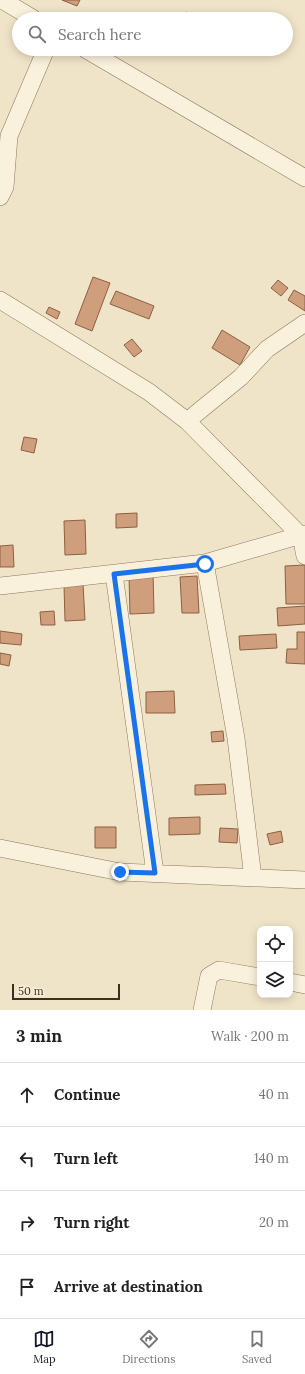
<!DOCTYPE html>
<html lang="en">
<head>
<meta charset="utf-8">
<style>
  :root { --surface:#fff; --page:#f6f6f6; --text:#222; --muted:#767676; --line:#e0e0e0; --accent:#111827 }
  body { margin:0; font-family:Lora,serif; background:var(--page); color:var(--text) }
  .controls { position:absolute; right:12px; bottom:12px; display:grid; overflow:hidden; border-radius:8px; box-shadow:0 2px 10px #0003 }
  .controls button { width:36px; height:36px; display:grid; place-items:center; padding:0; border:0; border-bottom:1px solid var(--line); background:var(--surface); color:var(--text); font:20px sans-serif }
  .scale { position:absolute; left:12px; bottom:10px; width:108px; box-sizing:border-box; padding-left:4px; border:2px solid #3d2e20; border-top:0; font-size:11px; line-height:14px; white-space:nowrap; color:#3d2e20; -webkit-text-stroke:3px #f7eed8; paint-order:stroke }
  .stop { position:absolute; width:12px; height:12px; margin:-9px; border:3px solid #1a73e8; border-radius:50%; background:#fff }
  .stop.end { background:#1a73e8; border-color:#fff; box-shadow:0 1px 4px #0008 }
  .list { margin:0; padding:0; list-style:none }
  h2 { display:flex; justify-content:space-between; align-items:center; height:52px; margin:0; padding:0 16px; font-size:17px }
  h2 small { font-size:13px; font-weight:400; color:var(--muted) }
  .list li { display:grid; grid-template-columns:26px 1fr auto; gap:12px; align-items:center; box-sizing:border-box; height:64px; padding:0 16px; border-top:1px solid var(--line) }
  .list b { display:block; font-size:15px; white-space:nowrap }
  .list em { font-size:13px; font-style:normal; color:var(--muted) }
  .icon { flex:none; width:22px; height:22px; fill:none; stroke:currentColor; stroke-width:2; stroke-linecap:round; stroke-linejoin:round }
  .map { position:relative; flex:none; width:305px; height:1010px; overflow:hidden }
  .search { position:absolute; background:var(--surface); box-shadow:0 2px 10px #0003; left:12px; right:12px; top:12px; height:44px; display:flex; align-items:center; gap:10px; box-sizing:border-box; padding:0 14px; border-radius:22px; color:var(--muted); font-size:15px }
  .sheet { height:308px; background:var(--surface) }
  nav { display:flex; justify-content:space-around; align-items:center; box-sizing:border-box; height:56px; border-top:1px solid var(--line); background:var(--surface); font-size:11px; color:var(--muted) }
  nav a { display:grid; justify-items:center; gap:2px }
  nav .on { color:var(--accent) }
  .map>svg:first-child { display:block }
  .building { fill:#cf9f7d; stroke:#8d5f41 }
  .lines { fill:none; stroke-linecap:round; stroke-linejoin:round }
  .street-casing { stroke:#8d765c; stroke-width:18 }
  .street { stroke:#faf1dc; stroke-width:17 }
  .route { stroke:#1a73e8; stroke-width:5 }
</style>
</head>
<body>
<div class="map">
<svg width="305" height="1010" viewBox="0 0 305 1010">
  <rect width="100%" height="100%" fill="#f0e4c8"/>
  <path class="building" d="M62 0H80L77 6Z
    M186 12 201 18 200 19H183Z
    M93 277 110 283 92 331 75 324Z
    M278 280 288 288 281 296 271 288Z
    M294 290 305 296V311L288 300Z
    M116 291 154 306 149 319 110 304Z
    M49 307 60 312 57 319 46 313Z
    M222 330 250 347 240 365 212 348Z
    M132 339 142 351 134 357 124 345Z
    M24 437 37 439 34 453 21 450Z
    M137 513V527L116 528V514Z
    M85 520 86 554 65 555 64 521Z
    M13 545 14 567H0V546Z
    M305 565V604H286L285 566Z
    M153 572 154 613 130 614 129 577Z
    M197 576 199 613H182L180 577Z
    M83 584 85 620 65 621 64 585Z
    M305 606V624L278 626 277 608Z
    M54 611 55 625H41L40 612Z
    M0 631 22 634 21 645 0 643Z
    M297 632H305V664L286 663 287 649H297Z
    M276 634 277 648 240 650 239 636Z
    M0 653 11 655 9 666 0 664Z
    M174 691 175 713H146V692Z
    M223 731 224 741 212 742 211 732Z
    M225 784 226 794 195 795V785Z
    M200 817V834L169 835V818Z
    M95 827H116V848H95Z
    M220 828 238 829 237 843 219 842Z
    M281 831 283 842 270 845 267 834Z"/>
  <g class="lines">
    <defs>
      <path id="street" d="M2 0 34 19
        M85 49 305 178
        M0 197 5 187 9 136 46 49
        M0 300 149 392 187 421 301 536 305 556
        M187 421 241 377 267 349 305 323
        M205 563 305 534
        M114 574 155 873
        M0 586 205 563 236 738 253 878
        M0 848 120 872 305 880
        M290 982 305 985
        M202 1010 209 976 219 970 260 977"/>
    </defs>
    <use href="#street" class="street-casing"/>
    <use href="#street" class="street"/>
  </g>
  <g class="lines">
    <path class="route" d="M120 872 155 873 114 574 205 564"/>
  </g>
</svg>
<div class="controls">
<button><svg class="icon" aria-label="locate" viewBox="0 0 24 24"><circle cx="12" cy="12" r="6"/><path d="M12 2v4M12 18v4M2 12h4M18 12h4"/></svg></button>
<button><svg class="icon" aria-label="layers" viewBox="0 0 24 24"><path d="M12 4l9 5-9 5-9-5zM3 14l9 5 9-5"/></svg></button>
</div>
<div class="scale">50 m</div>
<div class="stop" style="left:205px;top:564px"></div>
<div class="stop end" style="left:120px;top:872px"></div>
<div class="search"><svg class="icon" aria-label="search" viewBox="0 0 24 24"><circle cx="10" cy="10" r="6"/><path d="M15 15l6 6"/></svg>Search here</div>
</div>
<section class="sheet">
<h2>3 min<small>Walk · 200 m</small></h2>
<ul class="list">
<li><svg class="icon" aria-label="ahead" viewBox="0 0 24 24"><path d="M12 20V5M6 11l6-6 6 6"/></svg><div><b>Continue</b></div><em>40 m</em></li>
<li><svg class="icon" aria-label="left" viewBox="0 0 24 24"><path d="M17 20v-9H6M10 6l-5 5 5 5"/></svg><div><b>Turn left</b></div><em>140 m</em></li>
<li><svg class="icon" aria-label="right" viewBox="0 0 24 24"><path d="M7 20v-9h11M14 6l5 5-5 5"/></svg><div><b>Turn right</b></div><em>20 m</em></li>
<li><svg class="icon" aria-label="arrive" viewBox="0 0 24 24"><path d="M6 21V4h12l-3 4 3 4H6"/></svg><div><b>Arrive at destination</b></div></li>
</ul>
</section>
<nav>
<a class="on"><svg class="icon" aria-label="map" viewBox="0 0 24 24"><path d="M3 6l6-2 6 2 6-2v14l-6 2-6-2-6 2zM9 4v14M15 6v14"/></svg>Map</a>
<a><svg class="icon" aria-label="directions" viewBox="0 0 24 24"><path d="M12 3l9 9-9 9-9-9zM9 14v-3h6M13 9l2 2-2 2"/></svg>Directions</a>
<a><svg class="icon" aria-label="saved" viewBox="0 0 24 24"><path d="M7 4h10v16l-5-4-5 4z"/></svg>Saved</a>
</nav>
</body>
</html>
